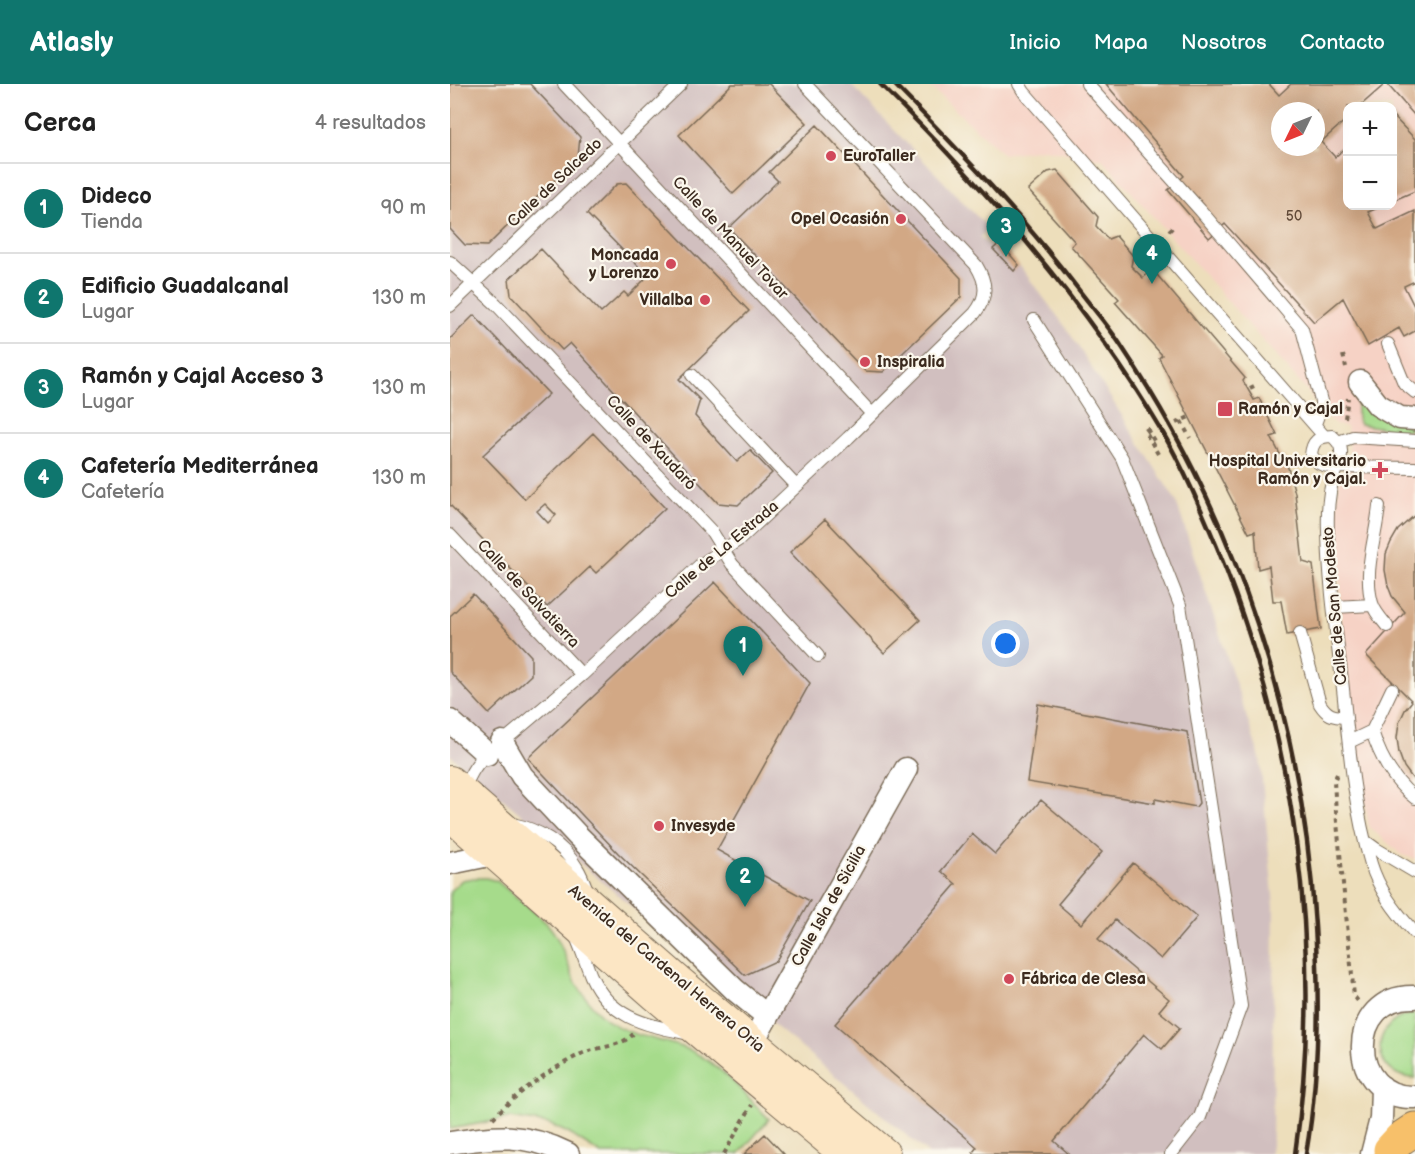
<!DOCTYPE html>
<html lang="es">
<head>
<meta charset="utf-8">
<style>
  :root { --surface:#fff; --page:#f2f2f2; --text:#222; --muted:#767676; --line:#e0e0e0; --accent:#0f766e }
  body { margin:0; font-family:"Balsamiq Sans",sans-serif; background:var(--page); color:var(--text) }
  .controls { position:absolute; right:18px; top:18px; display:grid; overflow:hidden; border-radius:12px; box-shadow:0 6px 24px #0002 }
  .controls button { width:54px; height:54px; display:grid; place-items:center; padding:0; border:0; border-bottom:2px solid var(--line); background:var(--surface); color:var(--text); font:30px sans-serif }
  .compass { position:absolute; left:821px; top:18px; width:54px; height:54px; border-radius:50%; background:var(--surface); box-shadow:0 6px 24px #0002; rotate:227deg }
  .you { position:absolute; left:556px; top:560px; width:21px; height:21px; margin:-15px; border:4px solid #fff; border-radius:50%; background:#1a73e8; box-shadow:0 0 0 9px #1a73e833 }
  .badge { display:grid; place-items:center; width:39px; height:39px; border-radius:50%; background:var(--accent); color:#fff; font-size:20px; font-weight:700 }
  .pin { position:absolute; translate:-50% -50px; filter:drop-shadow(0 2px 3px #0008) }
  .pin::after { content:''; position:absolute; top:32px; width:21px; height:18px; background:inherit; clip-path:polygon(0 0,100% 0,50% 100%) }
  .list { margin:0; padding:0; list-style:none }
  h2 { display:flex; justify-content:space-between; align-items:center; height:78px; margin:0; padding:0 24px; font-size:26px }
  h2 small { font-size:20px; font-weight:400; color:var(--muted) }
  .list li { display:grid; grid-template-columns:39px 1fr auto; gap:18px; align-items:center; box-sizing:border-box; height:90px; padding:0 24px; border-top:2px solid var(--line) }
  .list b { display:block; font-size:22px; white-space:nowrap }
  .list p { margin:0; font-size:20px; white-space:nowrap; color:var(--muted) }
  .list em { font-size:20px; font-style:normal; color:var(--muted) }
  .map { position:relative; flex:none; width:965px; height:1070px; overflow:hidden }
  header { display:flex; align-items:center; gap:36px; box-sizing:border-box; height:84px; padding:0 30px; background:var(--accent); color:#fff }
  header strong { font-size:28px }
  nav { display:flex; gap:33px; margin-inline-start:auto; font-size:21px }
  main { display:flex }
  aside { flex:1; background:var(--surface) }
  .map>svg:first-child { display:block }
  .built { fill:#f6d2c5; fill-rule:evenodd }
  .industrial { fill:#d1bfbf }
  .green { fill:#a6db8b; stroke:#708254; stroke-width:1.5 }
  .building { fill:#d2a885; fill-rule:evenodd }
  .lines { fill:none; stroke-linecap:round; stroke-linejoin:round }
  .lane-casing { stroke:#796955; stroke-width:14 }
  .street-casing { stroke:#796955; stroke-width:25 }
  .secondary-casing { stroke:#796955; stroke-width:34 }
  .highway-casing { stroke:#796955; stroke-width:35 }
  .path { stroke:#796955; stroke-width:4; stroke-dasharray:4.5 4.5; stroke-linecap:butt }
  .lane { stroke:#fff; stroke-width:12 }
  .street { stroke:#fff; stroke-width:22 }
  .secondary { stroke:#fce6c4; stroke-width:32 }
  .highway { stroke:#f7c06b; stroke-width:33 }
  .rail { stroke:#3b2a1e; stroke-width:4.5 }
  .poi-dot { fill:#d1495b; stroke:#fbf7ec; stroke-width:2 }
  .labels { text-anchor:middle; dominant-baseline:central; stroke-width:4.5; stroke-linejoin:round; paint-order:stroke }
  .number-label { font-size:14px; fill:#614a38 }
  .poi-label { font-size:16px; font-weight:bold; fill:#3b2a1e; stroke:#fbf7ec; text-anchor:start }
  .street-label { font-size:16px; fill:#3b2a1e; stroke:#fbf7ec }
</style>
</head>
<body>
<header>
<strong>Atlasly</strong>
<nav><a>Inicio</a><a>Mapa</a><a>Nosotros</a><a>Contacto</a></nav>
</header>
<main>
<aside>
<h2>Cerca<small>4 resultados</small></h2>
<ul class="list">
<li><span class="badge">1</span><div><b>Dideco</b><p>Tienda</p></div><em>90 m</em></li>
<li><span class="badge">2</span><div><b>Edificio Guadalcanal</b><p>Lugar</p></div><em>130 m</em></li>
<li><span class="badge">3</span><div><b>Ramón y Cajal Acceso 3</b><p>Lugar</p></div><em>130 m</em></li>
<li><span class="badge">4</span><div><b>Cafetería Mediterránea</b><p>Cafetería</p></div><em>130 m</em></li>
</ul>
</aside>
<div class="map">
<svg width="965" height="1070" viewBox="0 0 965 1070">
  <rect width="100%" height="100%" fill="#fbf7ec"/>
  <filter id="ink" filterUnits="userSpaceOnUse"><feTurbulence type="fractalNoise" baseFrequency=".0167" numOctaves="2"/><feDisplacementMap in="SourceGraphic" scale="12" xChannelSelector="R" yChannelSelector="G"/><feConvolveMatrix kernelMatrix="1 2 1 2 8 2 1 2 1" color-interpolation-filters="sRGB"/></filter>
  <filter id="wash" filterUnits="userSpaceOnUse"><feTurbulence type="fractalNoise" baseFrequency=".008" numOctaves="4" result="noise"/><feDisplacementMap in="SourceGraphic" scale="24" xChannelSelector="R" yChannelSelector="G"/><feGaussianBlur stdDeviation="1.35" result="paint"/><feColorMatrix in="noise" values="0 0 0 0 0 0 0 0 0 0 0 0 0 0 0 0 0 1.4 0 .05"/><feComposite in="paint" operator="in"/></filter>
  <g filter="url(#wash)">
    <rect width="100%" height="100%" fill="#eddebb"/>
    <path class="built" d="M477 0H965V775L952 771 919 743 903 643 892 544 887 415 890 393 900 378 897 343 885 340 872 328 859 309 652 75 594 65 553 70ZM898 22H942V122H898ZM830 27H866V63H830Z"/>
    <path class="industrial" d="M0 0H400L538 144 530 153 563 186 569 181 617 245 726 417 810 674 824 822 822 1062 820 1070H479L0 671Z"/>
    <path class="green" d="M907 310 965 346H944L910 340 907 335Z
      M24 794H36L47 797C64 812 84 826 99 842 111 857 116 875 122 891 129 906 143 925 156 935 178 952 206 954 232 963 268 976 293 1009 319 1035L289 1070H151L118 1049 99 1040 59 1034 0 1045V807L12 796Z
      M961 930H965V994C923 994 916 940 961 930Z"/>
    <g id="blocks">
      <path class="building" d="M0 0H80L130 53 128 73 37 162 15 161 0 145Z
        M282 0H319L357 39 283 110 229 51Z
        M656 0H819L829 11 841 0H935L910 22H898V34L871 58 885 73 898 62V122H933L918 128 927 145 965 127V197L954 202 965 224V247L954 253 949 244 918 262 893 214 864 238 775 140 759 154 718 106 734 92ZM830 27H866V63H830Z
        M937 0H965V32Z
        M942 31 965 55V107L942 117Z
        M367 41 511 194V213L433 288 415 287 279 144 328 97 319 88Z
        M607 86 648 133 646 142 658 155 666 152 683 172 681 182 693 194 702 185 795 294 793 297 804 316 809 314 827 351 821 353 832 374 835 373 845 409 853 478 863 481 871 545 837 551 831 517H823L819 482 808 485 805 447 799 449 709 274 712 271 665 218 669 215 621 162 625 158 578 106 598 88Z
        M176 99 299 227 229 295 250 316 245 332 287 378 300 366 322 389 288 421 268 419 120 259 112 266 61 211 59 195 91 165 151 229 174 208 178 212 198 192 137 130 167 100Z
        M550 159 569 181 564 187 543 165Z
        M24 231 99 310 33 371 75 415 143 349 215 424 146 489 140 483 97 523 0 421V255ZM95 420 106 431 98 439 87 427Z
        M965 431V698L954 683 949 669 947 654 949 639 955 626 962 617 916 571 955 528 942 512 938 502 935 486 936 470 941 458 948 446Z
        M375 435 470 536 434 569 340 468Z
        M265 498 360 599 267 766 360 817 326 877 295 891 168 769 78 674Z
        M23 510 81 572V591L39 630 0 588V532Z
        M588 620 737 648 749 719 746 723 705 715V719L577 698Z
        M591 716 652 768 608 820 631 840 683 779 747 833 711 875 665 836 648 855 719 915 709 927 730 944 712 965 694 950 604 1057 619 1070H525L523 1068 527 1063 385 940 506 800 491 787 522 750 545 770Z
        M315 1050 334 1070H294Z"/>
    </g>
  </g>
  <g filter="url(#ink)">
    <use href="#blocks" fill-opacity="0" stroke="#796955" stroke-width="1.5"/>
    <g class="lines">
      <defs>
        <path id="lane" d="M114 0 422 330
          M569 0 574 8 874 352
          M637 0 751 127 852 245 871 317V323L865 340
          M0 178 46 220 262 448 282 480 368 572
          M0 222 231 0
          M584 236 672 374 730 521 791 922 750 1033 721 1070
          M938 260 954 299 965 308
          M242 291 346 402
          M888 358 903 353 965 357
          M965 384 886 383C874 382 868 381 861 371 862 358 868 352 882 352 887 356 891 361 891 367 892 374 888 378 886 384 879 404 877 425 878 447 879 499 887 553 893 605 899 663 904 724 921 780 929 806 946 829 965 849
          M929 422C926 454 913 487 922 519 924 527 932 536 937 542
          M0 451 132 591
          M885 523 922 521
          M850 549 870 620C877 631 883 633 896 633
          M922 647C930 673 943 697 965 714
          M899 658 922 647 942 605
          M11 707C19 697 21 686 30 677L132 591 250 481 290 455 398 354 525 229C538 212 537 199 526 181L355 0
          M62 740C88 745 113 760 127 784 131 790 134 798 137 806
          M915 757 926 765 965 788
          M126 853C132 866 136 880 141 892 161 936 198 941 240 950"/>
        <path id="street" d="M910 298 928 321 950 334 965 335
          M0 637 37 670
          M52 658 72 692 128 752 285 906 317 932
          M0 779 44 770
          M965 913C895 910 896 1016 965 1013
          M310 945 456 685
          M0 1059C46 1052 75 1048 118 1070
          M922 1070 931 1035 932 1003"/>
        <path id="secondary" d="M0 698 225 895 434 1070
          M0 730 206 911 396 1070"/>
        <path id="highway" d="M940 1066 950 1055 965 1045"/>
      </defs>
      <use href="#lane" class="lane-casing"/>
      <use href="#street" class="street-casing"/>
      <use href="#secondary" class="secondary-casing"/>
      <use href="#highway" class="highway-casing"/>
      <path class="path" d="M719 147 723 143
        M893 271 896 283
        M800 304 806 301
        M895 334 898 314
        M731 337 740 354
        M726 339 739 333
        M699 344 695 347 708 370
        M697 345 706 360
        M887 690 884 697 886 728 904 912 908 917
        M43 1034C68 1008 99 986 131 970 148 962 170 964 183 950
        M274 1070 302 1021"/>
      <use href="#lane" class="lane"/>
      <use href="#street" class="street"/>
      <use href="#secondary" class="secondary"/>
      <use href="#highway" class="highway"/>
      <path class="rail" d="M430 0C537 106 636 219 713 349 734 385 751 425 767 463 845 654 875 865 845 1070
        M444 0C510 67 575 135 632 210 645 227 660 244 672 263 787 435 853 636 865 842 870 918 869 995 856 1070"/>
    </g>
  </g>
  <g class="poi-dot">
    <circle cx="381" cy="72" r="6"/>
    <circle cx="451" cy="135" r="6"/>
    <circle cx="221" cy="180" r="6"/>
    <circle cx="255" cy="216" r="6"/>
    <circle cx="415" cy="278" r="6"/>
    <rect x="767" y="317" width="16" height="16" rx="3"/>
    <path d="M927 377h6v6h6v6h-6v6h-6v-6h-6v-6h6z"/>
    <circle cx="209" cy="742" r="6"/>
    <circle cx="559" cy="895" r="6"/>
  </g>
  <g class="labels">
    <g class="number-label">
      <text x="844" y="132">50</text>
    </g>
    <g class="poi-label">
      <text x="393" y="72">EuroTaller</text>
      <text x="439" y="135" text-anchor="end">Opel Ocasión</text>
      <text x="209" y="171" text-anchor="end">Moncada<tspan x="209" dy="18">y Lorenzo</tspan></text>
      <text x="243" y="216" text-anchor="end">Villalba</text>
      <text x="427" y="278">Inspiralia</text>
      <text x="788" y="325">Ramón y Cajal</text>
      <text x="916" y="377" text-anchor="end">Hospital Universitario<tspan x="916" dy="18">Ramón y Cajal.</tspan></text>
      <text x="221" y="742">Invesyde</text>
      <text x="571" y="895">Fábrica de Clesa</text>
    </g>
    <g class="street-label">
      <text transform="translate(105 99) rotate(-43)">Calle de Salcedo</text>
      <text transform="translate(280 154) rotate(47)">Calle de Manuel Tovar</text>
      <text transform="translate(201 359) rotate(47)">Calle de Xaudaró</text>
      <text transform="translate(272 466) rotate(-40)">Calle de La Estrada</text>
      <text transform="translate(78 510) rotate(47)">Calle de Salvatierra</text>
      <text transform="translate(885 522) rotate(-95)">Calle de San Modesto</text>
      <text transform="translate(379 822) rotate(-61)">Calle Isla de Sicilia</text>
      <text transform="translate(216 885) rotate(40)">Avenida del Cardenal Herrera Oria</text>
    </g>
  </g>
</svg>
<div class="controls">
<button>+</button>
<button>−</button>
</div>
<svg class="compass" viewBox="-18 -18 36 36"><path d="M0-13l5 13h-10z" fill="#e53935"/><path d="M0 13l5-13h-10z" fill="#767676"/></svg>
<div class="you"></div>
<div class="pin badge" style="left:293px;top:592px">1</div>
<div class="pin badge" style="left:295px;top:823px">2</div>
<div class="pin badge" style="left:556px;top:173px">3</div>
<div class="pin badge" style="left:702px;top:200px">4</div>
</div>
</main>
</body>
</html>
